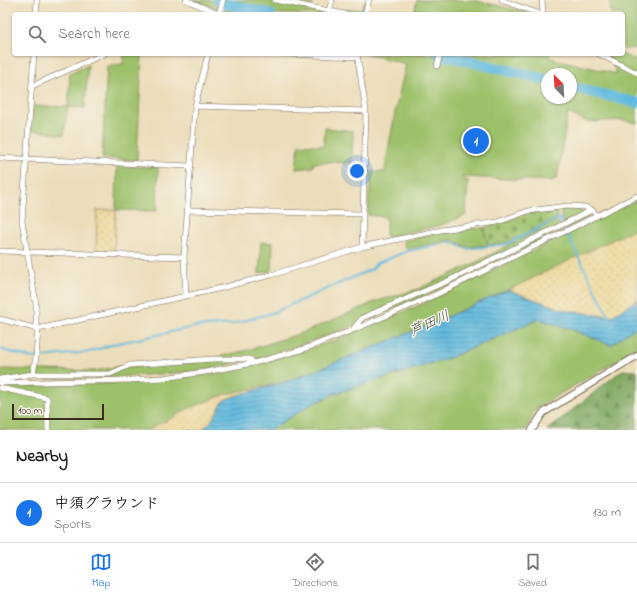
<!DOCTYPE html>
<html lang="en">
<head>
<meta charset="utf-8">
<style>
  :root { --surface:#fff; --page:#f6f6f6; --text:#202124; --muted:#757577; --line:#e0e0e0; --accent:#1a73e8 }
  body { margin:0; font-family:"Indie Flower","Klee One",sans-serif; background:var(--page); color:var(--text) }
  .compass { position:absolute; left:541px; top:68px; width:36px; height:36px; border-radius:50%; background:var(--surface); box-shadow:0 1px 3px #0004; rotate:336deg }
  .scale { position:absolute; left:12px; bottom:10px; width:92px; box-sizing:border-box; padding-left:4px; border:2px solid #3b2a1e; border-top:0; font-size:11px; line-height:14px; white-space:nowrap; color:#3b2a1e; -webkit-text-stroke:3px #f7f3e8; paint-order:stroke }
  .you { position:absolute; left:357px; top:171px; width:14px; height:14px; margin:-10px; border:3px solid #fff; border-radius:50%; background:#1a73e8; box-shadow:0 0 0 6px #1a73e833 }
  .badge { display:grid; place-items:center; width:26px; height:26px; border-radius:50%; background:var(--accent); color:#fff; font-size:13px; font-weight:700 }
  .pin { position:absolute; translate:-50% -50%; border:2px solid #fff; box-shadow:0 1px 4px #0006 }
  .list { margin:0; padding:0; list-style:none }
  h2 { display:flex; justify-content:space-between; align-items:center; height:52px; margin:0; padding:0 16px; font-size:17px }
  h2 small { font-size:13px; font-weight:400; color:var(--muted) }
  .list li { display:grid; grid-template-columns:26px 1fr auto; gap:12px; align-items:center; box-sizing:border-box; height:60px; padding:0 16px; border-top:1px solid var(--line) }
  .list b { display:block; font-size:15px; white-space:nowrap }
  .list p { margin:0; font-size:13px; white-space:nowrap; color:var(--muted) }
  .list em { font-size:13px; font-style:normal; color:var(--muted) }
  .icon { flex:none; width:22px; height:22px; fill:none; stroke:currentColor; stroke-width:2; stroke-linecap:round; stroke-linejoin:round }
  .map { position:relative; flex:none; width:637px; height:430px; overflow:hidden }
  .search { position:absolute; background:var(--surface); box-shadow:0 1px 3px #0004; left:12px; right:12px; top:12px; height:44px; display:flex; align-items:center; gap:10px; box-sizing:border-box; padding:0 14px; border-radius:4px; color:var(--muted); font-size:15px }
  .sheet { height:112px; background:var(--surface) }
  nav { display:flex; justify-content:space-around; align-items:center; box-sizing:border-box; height:56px; border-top:1px solid var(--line); background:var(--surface); font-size:11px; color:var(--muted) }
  nav a { display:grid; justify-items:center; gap:2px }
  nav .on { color:var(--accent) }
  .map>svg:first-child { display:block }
  .green { fill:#9dc16b; stroke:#6c7644; fill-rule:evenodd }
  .forest { fill:url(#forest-firs); stroke:#5c683e }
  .sand { fill:url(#sand-dots); stroke:#94825e }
  .cemetery { fill:url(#cemetery-stones); stroke:#6c7644 }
  .water { fill:url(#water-rules); stroke:#4e727e }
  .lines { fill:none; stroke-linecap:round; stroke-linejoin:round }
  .stream { stroke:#61b9de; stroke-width:2 }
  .river { stroke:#61b9de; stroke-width:11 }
  .minor-casing { stroke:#796955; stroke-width:6 }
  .tertiary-casing { stroke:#796955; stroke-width:8 }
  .minor { stroke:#fff; stroke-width:5 }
  .tertiary { stroke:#fff; stroke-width:6 }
  .labels { text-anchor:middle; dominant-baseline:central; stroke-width:3; stroke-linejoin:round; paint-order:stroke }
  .water-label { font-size:14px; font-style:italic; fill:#465558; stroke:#f7f3e8 }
</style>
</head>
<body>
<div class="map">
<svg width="637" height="430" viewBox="0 0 637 430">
  <defs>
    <pattern id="forest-firs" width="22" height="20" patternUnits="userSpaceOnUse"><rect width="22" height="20" fill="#7ea75f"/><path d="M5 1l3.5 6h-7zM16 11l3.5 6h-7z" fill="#68884e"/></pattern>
    <pattern id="sand-dots" width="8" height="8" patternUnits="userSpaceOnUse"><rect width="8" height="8" fill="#eeda9e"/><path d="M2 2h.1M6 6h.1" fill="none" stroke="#cdbb88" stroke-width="1.8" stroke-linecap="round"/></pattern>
    <pattern id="cemetery-stones" width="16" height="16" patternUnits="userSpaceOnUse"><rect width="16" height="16" fill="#9dc16b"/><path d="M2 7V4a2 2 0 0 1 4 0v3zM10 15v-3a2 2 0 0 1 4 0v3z" fill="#819d57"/></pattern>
    <pattern id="water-rules" width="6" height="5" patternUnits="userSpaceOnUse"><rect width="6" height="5" fill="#61b9de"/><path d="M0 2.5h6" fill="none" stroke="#5197b3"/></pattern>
  </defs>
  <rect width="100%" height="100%" fill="#f7f3e8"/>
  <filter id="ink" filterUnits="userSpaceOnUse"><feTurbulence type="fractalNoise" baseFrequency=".025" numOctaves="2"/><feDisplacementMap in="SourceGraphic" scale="8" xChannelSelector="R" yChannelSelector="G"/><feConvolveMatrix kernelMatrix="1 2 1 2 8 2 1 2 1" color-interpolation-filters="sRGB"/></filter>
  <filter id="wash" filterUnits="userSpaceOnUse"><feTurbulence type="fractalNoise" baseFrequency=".012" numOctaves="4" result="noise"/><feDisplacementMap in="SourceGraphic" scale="16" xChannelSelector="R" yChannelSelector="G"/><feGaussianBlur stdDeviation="0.9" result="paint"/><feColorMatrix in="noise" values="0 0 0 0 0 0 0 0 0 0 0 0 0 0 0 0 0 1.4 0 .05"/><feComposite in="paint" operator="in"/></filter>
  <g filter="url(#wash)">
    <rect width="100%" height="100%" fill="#ecddba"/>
    <path class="green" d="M194 0H220L217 9Z
      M228 0H263L334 14H238L225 11Z
      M289 0H309L314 1 312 6Z
      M366 0 364 10C356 15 349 13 340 11L341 10 361 9Z
      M417 0H472L527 12 529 14H414Z
      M610 0H637V48L623 49V14H611Z
      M124 54H142L137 160 102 158 107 66 123 64Z
      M367 54H550V58L617 74 607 54H622L637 61V123L622 120 588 122 568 113 557 178 551 181 462 177 464 180H468L466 215 439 226 386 237V217L368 215 371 172H386L385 168 395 112 406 64ZM547 74H571V98H547Z
      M88 65 85 108 68 107 64 135 32 130 33 106 68 107 70 74Z
      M325 128 353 131 352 163 330 162 314 163 313 167 296 169 299 144 323 146Z
      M117 166 158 167 157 211 116 210Z
      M637 200V228L508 290 428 325 319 369 285 382 226 394 185 410 174 417 147 430H0V386L125 383 220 373 303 351 336 340 427 302Z
      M561 209H579L589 216 587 218 567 228 561 217Z
      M557 220 562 230 432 293 340 331 266 357 198 371 106 378 0 380V369L94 371 116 367 196 362 248 350 302 333 375 302 418 289 471 265Z
      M483 228 488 245 467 247 452 240 406 249 403 241 446 231Z
      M261 242 273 243 272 270 259 274Z
      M539 319 576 331 611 345 637 326V349L536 408 526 430H270L310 405 336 393 449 358Z"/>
    <path class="forest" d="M622 370 637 371V430H547Z"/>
    <path class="sand" d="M97 210H116L114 252H96Z
      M637 228V300L611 317 564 310 508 290Z
      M285 382 238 395 224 400 210 423 202 430H147L174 417 185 410 226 394Z"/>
    <path class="cemetery" d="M557 212V218L509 242 488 245 483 228 530 213Z"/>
    <path class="water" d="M508 290 564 310 611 317 637 300V326L611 345 576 331 539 319 449 358 336 393 310 405 270 430H202L210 423 224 400 238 395 285 382 319 369 428 325Z"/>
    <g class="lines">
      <path class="stream" d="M0 349 32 358 89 352 114 344 194 327 233 324 272 313 372 269 377 263 408 251 451 242 467 249 507 244 559 218 610 319"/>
      <path class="river" d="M218 0 224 3 270 14
        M439 54 547 80
        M571 87 637 103"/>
    </g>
  </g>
  <g filter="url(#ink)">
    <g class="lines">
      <defs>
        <path id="minor" d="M186 0 219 14 223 0
          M275 0 345 14
          M502 0 512 4 540 14
          M542 0 543 14
          M329 11 332 0
          M36 14 37 0
          M365 14 369 0
          M289 54 357 57
          M357 54 366 111 362 247
          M599 54 637 73
          M437 66 440 54
          M32 86 104 54
          M195 106 366 111
          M0 158 190 166
          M187 210 363 214
          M0 251 184 257
          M186 296 184 257 195 106 208 54
          M0 319 38 329 36 322V304L22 221 34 54
          M354 328 362 318 450 280 592 210
          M33 374 36 357 38 329 217 289 271 275 362 247 441 230 498 222 528 211 568 206 585 207 592 210 597 216
          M0 379 33 374H110L130 365 213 359H250L254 363
          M0 383 131 380 163 378 205 372 254 363 304 349 353 330 435 295 637 196
          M0 388 47 398 48 430"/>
        <path id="tertiary" d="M532 430 543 413 618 367 637 356"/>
      </defs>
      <use href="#minor" class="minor-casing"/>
      <use href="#tertiary" class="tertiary-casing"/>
      <use href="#minor" class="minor"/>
      <use href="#tertiary" class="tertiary"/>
    </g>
  </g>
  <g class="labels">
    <g class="water-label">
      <text transform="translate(430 324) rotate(-24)">芦田川</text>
    </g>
  </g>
</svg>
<svg class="compass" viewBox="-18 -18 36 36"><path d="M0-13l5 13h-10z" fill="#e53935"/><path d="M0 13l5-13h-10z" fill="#757577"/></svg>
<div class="scale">100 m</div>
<div class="you"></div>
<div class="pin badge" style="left:476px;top:141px">1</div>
<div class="search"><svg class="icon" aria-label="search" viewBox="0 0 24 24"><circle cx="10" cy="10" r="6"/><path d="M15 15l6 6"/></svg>Search here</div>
</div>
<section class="sheet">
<h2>Nearby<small></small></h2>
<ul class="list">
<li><span class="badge">1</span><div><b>中須グラウンド</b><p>Sports</p></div><em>130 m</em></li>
</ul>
</section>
<nav>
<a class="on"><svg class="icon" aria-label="map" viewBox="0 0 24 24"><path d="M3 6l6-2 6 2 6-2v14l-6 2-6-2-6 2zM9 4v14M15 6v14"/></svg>Map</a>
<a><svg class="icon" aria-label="directions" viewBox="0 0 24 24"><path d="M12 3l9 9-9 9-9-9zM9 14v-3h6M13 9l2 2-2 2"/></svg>Directions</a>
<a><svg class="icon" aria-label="saved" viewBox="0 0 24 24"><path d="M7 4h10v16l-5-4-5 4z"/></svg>Saved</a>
</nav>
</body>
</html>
